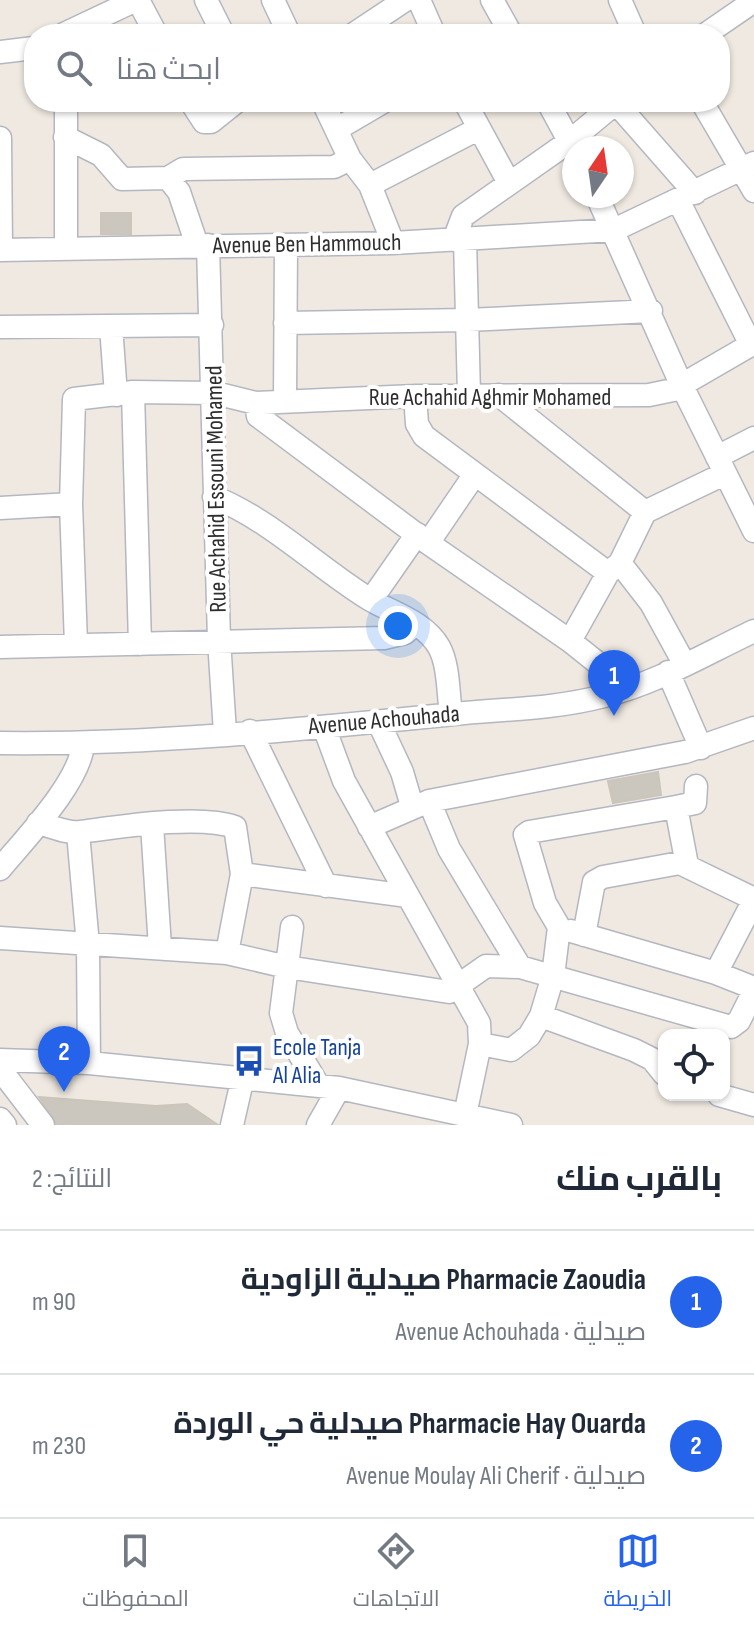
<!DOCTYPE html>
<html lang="ar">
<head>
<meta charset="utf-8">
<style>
  :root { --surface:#fff; --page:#f2f2f3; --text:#1f2937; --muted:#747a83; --line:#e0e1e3; --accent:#2563eb }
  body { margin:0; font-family:"Sofia Sans Condensed",Cairo,sans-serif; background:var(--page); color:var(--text); direction:rtl }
  .controls { position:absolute; right:24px; bottom:24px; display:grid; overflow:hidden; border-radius:16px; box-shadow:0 2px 6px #0004 }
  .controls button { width:72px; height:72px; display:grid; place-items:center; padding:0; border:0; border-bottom:2px solid var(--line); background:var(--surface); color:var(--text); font:40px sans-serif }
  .compass { position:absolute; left:562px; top:136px; width:72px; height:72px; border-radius:50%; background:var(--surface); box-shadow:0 2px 6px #0004; rotate:13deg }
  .you { position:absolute; left:398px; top:626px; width:28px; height:28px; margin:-20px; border:6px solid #fff; border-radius:50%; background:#1a73e8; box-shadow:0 0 0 12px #1a73e833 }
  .badge { display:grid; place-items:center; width:52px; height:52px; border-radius:50%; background:var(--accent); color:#fff; font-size:26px; font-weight:700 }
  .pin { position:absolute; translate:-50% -66px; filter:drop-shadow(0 2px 4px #0008) }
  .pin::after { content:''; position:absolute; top:42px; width:28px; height:24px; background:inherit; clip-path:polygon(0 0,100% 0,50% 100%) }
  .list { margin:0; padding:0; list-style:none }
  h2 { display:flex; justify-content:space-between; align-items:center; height:104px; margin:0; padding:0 32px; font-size:34px }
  h2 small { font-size:26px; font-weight:400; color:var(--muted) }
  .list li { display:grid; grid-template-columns:52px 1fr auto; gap:24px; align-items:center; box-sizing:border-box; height:144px; padding:0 32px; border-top:2px solid var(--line) }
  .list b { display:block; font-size:30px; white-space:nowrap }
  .list p { margin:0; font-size:26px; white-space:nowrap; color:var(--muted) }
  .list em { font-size:26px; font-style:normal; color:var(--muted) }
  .icon { flex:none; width:44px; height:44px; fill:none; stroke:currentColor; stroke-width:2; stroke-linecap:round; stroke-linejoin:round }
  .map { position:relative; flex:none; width:754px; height:1125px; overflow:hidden; direction:ltr }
  .search { position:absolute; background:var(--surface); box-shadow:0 2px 6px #0004; left:24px; right:24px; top:24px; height:88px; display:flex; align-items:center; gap:20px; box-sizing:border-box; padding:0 28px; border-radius:32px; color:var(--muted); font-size:30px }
  .sheet { height:392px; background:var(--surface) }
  nav { display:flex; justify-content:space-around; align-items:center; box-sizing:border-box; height:112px; border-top:2px solid var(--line); background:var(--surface); font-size:22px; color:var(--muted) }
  nav a { display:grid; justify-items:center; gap:4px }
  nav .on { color:var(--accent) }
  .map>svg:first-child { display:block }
  .building { fill:#cbc7bf; stroke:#cbc5ba; stroke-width:2 }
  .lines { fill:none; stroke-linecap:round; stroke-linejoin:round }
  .minor-casing { stroke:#b4b7c1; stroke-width:25 }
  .minor { stroke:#fff; stroke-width:22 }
  .labels { text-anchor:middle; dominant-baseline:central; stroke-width:8; stroke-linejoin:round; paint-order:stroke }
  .street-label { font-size:24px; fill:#2e2e2e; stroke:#fff }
  .transit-label { font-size:24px; fill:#164399; stroke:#fff; text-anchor:start }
</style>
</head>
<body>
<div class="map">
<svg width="754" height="1125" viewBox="0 0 754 1125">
  <rect width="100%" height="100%" fill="#efe9e1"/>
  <path class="building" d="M101 213H131V234H101Z
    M658 772 661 795 613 803 608 781Z
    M39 1097 156 1106 187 1104 218 1125H57Z"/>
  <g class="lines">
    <defs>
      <path id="minor" d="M138 0 156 34
        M206 0 223 34
        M273 0 289 34
        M419 0 434 34
        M492 0 511 34
        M620 0 635 34
        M64 34 136 0
        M354 34 405 0
        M706 34 754 1
        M0 52 34 48
        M66 102V248
        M191 102 204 122H211L236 102
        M323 102 350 159 370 185 393 243
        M465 102 508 181
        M548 102 574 150
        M702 102 754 191
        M616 103 695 193
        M337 129 383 102
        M65 137 101 155 122 179 168 178 183 169 334 167 350 159
        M0 138 1 250
        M168 178 179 192 197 245
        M370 185 478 129
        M597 196 681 384 754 531
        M678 200 751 345
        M465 239 469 395
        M454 240 463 216 570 141 617 102
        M208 245 219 640 225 733
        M0 250 393 243 614 230 754 163
        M285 323 468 320 651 311
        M111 326 116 395
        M0 327 212 325
        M133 392 140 644
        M499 395 645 512
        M415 396 417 424 424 436 608 573
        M285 399 286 245
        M256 403 258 416 428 543 570 641 629 688
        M717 457 754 438
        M214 497C272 521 316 566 369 599 392 613 424 621 439 647 449 665 448 694 451 714
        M0 508 71 504
        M428 543 475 474
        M620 563 651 603 685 665
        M371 600 417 534
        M570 641 608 573 620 563 645 512 724 474
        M76 644 71 504 74 399 133 392 215 393 256 403 415 396 649 395 673 390 754 343
        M0 647 384 638 405 633 415 624
        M668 672 701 748
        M379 723 402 772 412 806
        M324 727 344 781 479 1023 480 1044 465 1115
        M250 731 326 886
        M0 743C151 745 304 729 454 714 503 709 555 709 604 696 657 683 705 654 754 631
        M429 801 449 849 520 967
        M38 823C51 826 68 834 80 832 119 827 199 814 235 827L242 874 227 953
        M152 825 160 947
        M369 827 429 801 685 752 754 728
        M78 833 88 945 89 1063
        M687 865 676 807 695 803 696 786
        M0 869C24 840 82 780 83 743
        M242 874 408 896
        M292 927 281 1013 287 1033 318 1085
        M571 931 716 973 754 988
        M584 935 594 882 603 877 680 863 754 899
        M0 938 227 953 287 967 449 992 486 966 520 967 731 1027 739 1021 754 991
        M716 973 754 900
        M541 1016 634 1050 652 1059 664 1074
        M480 1044 511 1050 529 1036 541 1016 553 976 559 927 545 903 525 835 529 832 676 807
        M0 1060 89 1063 339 1088 511 1125
        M0 1069 43 1125
        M719 1095 754 1105
        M0 1119 5 1125
        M232 1125 243 1077
        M318 1125 339 1088"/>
    </defs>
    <use href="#minor" class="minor-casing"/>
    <use href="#minor" class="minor"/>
  </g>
  <defs>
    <symbol id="bus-bare" viewBox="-9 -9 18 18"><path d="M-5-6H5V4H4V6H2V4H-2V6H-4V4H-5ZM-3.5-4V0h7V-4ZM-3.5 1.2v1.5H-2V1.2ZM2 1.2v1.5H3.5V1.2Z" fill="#1a4fb4" stroke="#fff" stroke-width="2.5" paint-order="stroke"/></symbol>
  </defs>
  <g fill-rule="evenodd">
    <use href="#bus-bare" x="227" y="1039" width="44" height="44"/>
  </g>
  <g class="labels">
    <g class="street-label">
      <text transform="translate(307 244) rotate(-1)">Avenue Ben Hammouch</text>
      <text x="490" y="397">Rue Achahid Aghmir Mohamed</text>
      <text transform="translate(216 489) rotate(-91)">Rue Achahid Essouni Mohamed</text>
      <text transform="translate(384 720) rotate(-5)">Avenue Achouhada</text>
    </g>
    <g class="transit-label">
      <text x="273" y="1047">Ecole Tanja<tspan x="273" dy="28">Al Alia</tspan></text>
    </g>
  </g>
</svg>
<div class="controls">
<button><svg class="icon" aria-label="locate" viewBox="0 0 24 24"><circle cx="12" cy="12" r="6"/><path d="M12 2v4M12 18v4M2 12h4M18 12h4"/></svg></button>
</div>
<svg class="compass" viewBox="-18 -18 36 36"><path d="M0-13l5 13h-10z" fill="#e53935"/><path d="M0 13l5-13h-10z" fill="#747a83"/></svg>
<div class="you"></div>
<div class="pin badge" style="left:614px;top:716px">1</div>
<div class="pin badge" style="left:64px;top:1092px">2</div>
<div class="search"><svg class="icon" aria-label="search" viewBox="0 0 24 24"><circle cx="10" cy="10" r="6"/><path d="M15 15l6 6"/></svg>ابحث هنا</div>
</div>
<section class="sheet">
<h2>بالقرب منك<small>النتائج: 2</small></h2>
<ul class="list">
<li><span class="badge">1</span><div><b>Pharmacie Zaoudia صيدلية الزاودية</b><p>صيدلية · Avenue Achouhada</p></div><em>90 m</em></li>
<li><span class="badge">2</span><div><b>Pharmacie Hay Ouarda صيدلية حي الوردة</b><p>صيدلية · Avenue Moulay Ali Cherif</p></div><em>230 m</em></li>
</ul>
</section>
<nav>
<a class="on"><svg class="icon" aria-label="map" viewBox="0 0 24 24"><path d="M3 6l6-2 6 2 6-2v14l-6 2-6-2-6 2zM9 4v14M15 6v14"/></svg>الخريطة</a>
<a><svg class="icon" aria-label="directions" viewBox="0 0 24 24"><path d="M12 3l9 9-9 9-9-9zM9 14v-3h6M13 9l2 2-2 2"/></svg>الاتجاهات</a>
<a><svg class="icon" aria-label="saved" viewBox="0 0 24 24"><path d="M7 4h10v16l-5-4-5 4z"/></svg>المحفوظات</a>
</nav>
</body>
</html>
